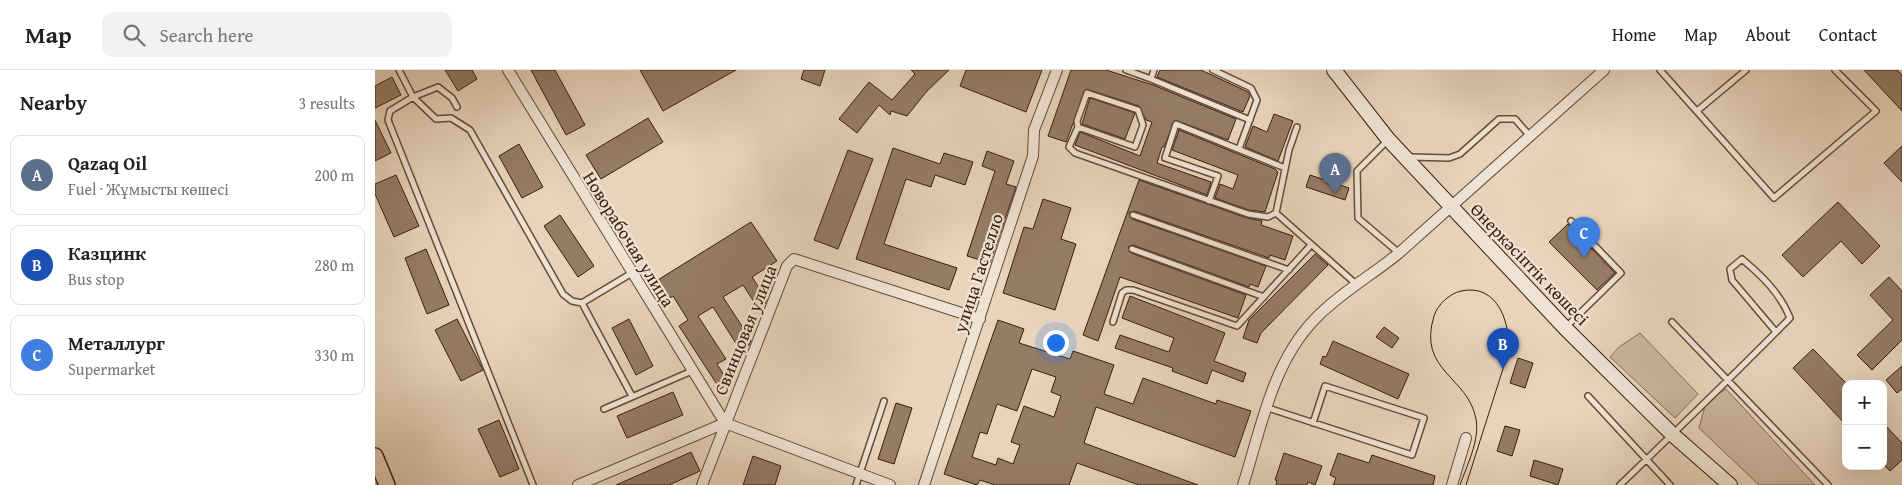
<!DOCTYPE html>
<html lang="en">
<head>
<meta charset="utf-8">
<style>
  :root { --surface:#fff; --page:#f2f2f2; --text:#222; --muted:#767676; --line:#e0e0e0; --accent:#1a73e8 }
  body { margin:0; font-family:"Gentium Book Plus",serif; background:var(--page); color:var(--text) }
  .controls { position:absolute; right:15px; bottom:15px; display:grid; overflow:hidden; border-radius:10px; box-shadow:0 5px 20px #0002 }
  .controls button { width:45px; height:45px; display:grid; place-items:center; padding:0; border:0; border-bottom:1px solid var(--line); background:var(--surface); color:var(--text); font:25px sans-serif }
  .you { position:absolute; left:680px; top:272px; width:18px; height:18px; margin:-12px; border:4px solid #fff; border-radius:50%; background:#1a73e8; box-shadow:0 0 0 8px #1a73e833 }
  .badge { display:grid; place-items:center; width:32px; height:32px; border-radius:50%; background:var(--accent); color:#fff; font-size:16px; font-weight:700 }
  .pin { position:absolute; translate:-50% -41px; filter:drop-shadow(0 1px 2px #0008) }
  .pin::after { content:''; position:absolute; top:26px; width:18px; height:15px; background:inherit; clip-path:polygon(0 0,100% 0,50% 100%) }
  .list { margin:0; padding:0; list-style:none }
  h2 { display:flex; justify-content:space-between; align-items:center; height:65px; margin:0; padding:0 20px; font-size:21px }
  h2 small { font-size:16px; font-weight:400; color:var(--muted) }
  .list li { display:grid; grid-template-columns:32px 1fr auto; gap:15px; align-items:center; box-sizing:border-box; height:80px; margin:0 10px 10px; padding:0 10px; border:1px solid var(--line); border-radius:10px }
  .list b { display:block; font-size:19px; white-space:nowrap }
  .list p { margin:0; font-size:16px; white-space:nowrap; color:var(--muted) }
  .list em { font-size:16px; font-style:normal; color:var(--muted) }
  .icon { flex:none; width:28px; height:28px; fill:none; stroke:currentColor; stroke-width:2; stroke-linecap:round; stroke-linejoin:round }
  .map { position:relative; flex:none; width:1527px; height:415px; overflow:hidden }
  header { display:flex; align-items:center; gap:30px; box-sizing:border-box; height:70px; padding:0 25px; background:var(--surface); border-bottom:1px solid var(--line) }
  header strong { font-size:24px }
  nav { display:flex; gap:28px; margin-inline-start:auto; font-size:18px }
  .search { width:350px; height:45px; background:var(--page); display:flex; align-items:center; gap:12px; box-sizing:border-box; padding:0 18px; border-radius:10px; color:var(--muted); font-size:19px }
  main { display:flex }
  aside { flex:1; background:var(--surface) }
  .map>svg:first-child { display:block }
  .green { fill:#cab59d; stroke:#836855 }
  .building { fill:#957c67; stroke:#3c1c0d; fill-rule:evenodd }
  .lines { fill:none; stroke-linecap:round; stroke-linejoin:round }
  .lane-casing { stroke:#674a38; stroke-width:8 }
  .street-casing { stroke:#674a38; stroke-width:12 }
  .secondary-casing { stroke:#3c1c0d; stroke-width:16 }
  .primary-casing { stroke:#3c1c0d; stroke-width:18 }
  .lane { stroke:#efe3d3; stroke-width:5 }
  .street { stroke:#efe3d3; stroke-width:10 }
  .secondary { stroke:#efe3d3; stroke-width:14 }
  .primary { stroke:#e7d4bb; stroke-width:15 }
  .tram { stroke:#3c1c0d; stroke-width:1 }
  .labels { text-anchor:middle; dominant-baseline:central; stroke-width:4.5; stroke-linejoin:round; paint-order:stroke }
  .street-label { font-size:18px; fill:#3c1c0d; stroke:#efe3d3 }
</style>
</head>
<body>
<header>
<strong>Map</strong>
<div class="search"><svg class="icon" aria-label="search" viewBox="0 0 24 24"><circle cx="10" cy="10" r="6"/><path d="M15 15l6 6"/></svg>Search here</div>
<nav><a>Home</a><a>Map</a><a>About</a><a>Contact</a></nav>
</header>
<main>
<aside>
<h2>Nearby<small>3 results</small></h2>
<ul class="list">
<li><span class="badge" style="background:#5c6f8a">A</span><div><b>Qazaq Oil</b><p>Fuel · Жұмысты көшесі</p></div><em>200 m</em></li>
<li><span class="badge" style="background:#1a4fb4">B</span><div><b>Казцинк</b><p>Bus stop</p></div><em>280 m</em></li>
<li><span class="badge" style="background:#3f7fe0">C</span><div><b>Металлург</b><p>Supermarket</p></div><em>330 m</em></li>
</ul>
</aside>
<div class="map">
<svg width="1527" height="415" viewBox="0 0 1527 415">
  <rect width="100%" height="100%" fill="#e7d4bb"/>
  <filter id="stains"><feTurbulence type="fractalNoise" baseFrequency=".004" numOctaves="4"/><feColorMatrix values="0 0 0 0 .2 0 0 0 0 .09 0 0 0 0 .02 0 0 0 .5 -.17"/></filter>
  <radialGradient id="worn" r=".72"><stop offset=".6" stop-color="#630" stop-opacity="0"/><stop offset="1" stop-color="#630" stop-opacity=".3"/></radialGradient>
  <path class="green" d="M1265 263 1323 324 1300 348 1235 287 1244 277Z
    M1351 319 1440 415H1384L1324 358 1331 332Z"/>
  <path class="building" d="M70 0H97L102 9 83 21Z
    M156 0H180L210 55 191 65Z
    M265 0H361L288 41Z
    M429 0H450L445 16 426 9Z
    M536 0H574L552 21 532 46 516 41 515 45 504 35 482 63 464 49 494 12 517 30 540 4Z
    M591 0H667L651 42 585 16Z
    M696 0H731L778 15 861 49 853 70 800 50 789 77H787L782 93 836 112 832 125 700 75 705 62 765 86 777 52 771 50 764 36 711 19 691 72 673 66Z
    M785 0H826L873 22 875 26 868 42 782 7Z
    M1489 0H1522L1527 5V41Z
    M17 7 26 25 0 38V16Z
    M715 28 760 43 750 69 707 54Z
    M899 44 918 51 903 91 870 77 878 56 892 62Z
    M273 48 288 72 226 109 211 85Z
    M0 50 16 83 0 91Z
    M804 60 900 99 903 102 890 142 874 140 840 128 845 114 858 119 863 105 797 80Z
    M144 74 168 117 147 128 124 86Z
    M1527 76V112L1509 93Z
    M518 78 565 94 569 83 598 92 590 115 560 105 556 117 531 109 509 174 582 198 574 220 481 189Z
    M473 80 498 89 463 179 439 170Z
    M612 81 639 91 631 114 641 117 615 193 592 186 620 101 607 96Z
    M21 105 44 156 19 167 0 124V114Z
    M935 105 974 118 970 130 931 117Z
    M764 110 872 148 887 151 886 155 918 166 910 190 895 185 894 188 759 141 754 143 757 149 891 196 883 217 875 214 874 217 758 175 753 177 756 183 871 225 863 248 745 207 723 271 708 265Z
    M668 129 696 138 686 169 701 174 680 240 628 223 649 157 658 159Z
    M1463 132 1505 176 1487 194 1466 171 1428 207 1407 185Z
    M185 145 219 196 203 207 169 156Z
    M376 152 402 191 377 207 392 230 390 234 383 238 368 215 348 227 376 270 374 275 365 280 338 237 323 246 351 289 342 294 354 313 345 319 304 256 313 250 298 226 290 231 278 213Z
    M1193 154 1240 203 1222 220 1174 172Z
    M51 179 74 235 52 244 30 188Z
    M940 184 953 195 886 263 882 273 868 268 874 250Z
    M1514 207 1527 221V270L1497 300 1482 285 1518 250 1495 225Z
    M755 226 850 263 839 291 871 303 868 312 837 300 832 314 797 301 798 298 740 278 745 265 794 282 799 268 747 248Z
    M82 249 108 300 86 311 60 260Z
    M254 249 278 296 261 305 237 258Z
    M623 250 649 259 644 273 695 289 698 281 739 295 729 324 758 334 768 308 841 334 842 330 876 341 860 387 721 337 709 373 823 415H764L702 393 694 415H620L605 410 602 415 569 404ZM657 299 681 307 676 322 686 326 679 347 649 336 636 372 645 375 638 394 623 388 621 395 597 387 605 362 612 364 622 334 642 341Z
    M1009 257 1024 268 1017 278 1001 267Z
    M958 271 1034 304 1023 329 945 294 948 286 951 287Z
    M1438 279 1471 313V355L1418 298Z
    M1143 288 1158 293 1150 318 1135 313Z
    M1527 296V319L1522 323 1511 310Z
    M298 322 308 345 252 368 242 346Z
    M521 333 537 338 519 394 503 389Z
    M124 350 144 399 125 407 103 359Z
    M1508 353 1527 373V390L1515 401 1508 394Z
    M1130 356 1145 360 1137 386 1122 381Z
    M316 382 325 401 294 415H241Z
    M909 383 947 396 940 415 933 412 932 415H901L902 411 900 410Z
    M963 383 994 393 997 385 1060 406 1058 415H958L961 408 955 405Z
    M378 386 406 396 400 415H368Z
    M1159 390 1188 399 1183 415 1155 406Z"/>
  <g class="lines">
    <defs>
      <path id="lane" d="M24 0 38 27 61 49 76 48 95 60 188 224 197 231 207 233 257 203
        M751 0 776 9
        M779 0 776 9 875 50
        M838 0 876 18 882 30 864 79
        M1285 0 1399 128 1501 41 1460 0
        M82 37 77 28 63 17 38 27 15 41 13 50 158 415
        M1322 41 1371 0
        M703 57 702 51 712 23 763 40 768 55 760 77 703 57 694 77 700 83 873 144 893 147 901 143
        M922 57 914 80 901 143 981 214
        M1013 70 982 101 983 148 1024 183
        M1035 87 1074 88 1085 84 1124 49H1140L1155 66
        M834 131 843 106 790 88 801 54 910 98
        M758 145 914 200
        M757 179 889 227
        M207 233 257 326
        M738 252 747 223 751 220H758L862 256 936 175
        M1297 252 1453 415
        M1190 258 1246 203 1196 151
        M1213 326 1295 415
        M893 338 1037 385 1049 348 950 316 938 353
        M229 339 317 301
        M481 415 509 331
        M1245 415C1302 360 1359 305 1415 248 1405 223 1387 206 1367 189L1355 199 1357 210 1401 262"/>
      <path id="street" d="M133 0 350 353
        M350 353 515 415
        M203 415 350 353
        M327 415 412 196 419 189 605 249
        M549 415 658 86 659 60 682 0
        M868 415C886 359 897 293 940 249 965 223 996 206 1024 183L1229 0
        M1077 415 1091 368"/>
      <path id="secondary" d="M959 0 1013 69 1190 258 1298 365 1355 415"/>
      <path id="primary" d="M0 386 12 415"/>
    </defs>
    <use href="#lane" class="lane-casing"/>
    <use href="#street" class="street-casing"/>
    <use href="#secondary" class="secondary-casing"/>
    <use href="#primary" class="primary-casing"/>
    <use href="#lane" class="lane"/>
    <use href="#street" class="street"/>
    <use href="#secondary" class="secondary"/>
    <use href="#primary" class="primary"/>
    <path class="tram" d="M1085 415C1092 395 1105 370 1101 349 1093 306 1042 301 1059 246 1063 234 1074 224 1086 221 1124 213 1136 255 1133 283L1091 415"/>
  </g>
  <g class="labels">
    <g class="street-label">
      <text transform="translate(254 169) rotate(58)">Новорабочая улица</text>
      <text transform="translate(1155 194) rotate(46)">Өнеркәсіптік көшесі</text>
      <text transform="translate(603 203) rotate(-72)">улица Гастелло</text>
      <text transform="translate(370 260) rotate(-68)">Свинцовая улица</text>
    </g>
  </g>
  <rect width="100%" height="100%" filter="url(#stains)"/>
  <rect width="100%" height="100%" fill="url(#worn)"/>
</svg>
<div class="controls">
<button>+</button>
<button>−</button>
</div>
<div class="you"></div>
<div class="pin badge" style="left:960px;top:124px;background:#5c6f8a">A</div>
<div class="pin badge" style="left:1128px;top:299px;background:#1a4fb4">B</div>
<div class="pin badge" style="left:1209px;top:188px;background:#3f7fe0">C</div>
</div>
</main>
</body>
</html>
